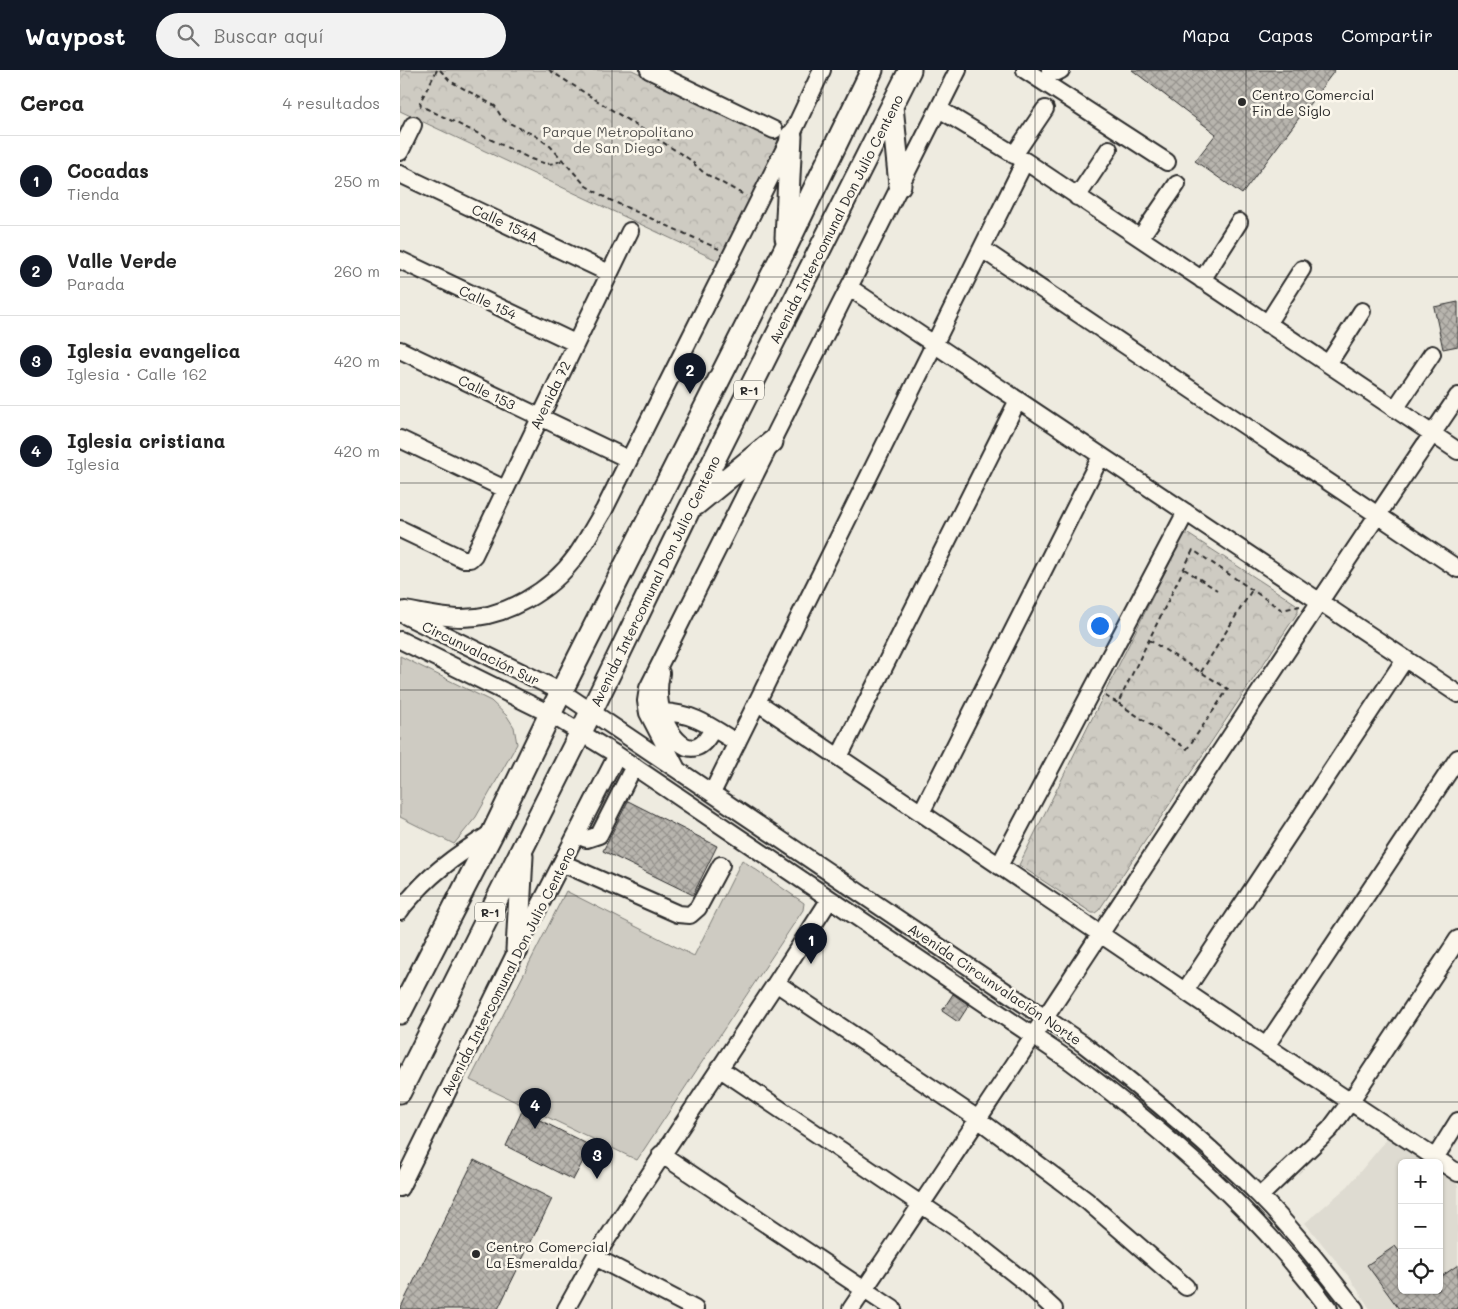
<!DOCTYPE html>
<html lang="es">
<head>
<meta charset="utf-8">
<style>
  :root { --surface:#fff; --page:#f2f2f2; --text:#222; --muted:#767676; --line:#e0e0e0; --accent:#111827 }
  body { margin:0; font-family:Mali,sans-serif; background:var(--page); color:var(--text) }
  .controls { position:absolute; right:15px; bottom:15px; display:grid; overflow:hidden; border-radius:8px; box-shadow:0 1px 4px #0004 }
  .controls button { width:45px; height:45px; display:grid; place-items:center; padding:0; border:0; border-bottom:1px solid var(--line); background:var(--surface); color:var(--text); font:25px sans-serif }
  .you { position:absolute; left:699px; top:555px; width:18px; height:18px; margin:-12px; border:4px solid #fff; border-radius:50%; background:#1a73e8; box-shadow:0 0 0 8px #1a73e833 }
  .badge { display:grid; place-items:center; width:32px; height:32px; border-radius:50%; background:var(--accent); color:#fff; font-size:16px; font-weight:700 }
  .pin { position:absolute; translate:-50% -41px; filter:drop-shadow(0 1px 2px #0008) }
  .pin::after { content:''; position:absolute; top:26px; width:18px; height:15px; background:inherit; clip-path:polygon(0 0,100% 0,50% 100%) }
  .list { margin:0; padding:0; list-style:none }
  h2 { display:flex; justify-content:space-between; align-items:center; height:65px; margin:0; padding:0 20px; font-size:21px }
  h2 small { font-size:16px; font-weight:400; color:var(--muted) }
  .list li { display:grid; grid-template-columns:32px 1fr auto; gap:15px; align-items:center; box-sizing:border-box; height:90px; padding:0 20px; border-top:1px solid var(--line) }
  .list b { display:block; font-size:19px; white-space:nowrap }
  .list p { margin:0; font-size:16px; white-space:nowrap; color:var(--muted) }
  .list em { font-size:16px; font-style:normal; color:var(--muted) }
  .icon { flex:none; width:28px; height:28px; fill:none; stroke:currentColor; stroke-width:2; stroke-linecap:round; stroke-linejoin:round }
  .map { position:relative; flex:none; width:1058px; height:1239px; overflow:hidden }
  header { display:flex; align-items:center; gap:30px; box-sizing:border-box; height:70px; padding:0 25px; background:var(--accent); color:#fff }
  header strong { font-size:24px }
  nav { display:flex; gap:28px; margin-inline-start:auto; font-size:18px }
  .search { width:350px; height:45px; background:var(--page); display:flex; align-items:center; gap:12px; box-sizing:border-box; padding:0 18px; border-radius:28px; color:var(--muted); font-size:19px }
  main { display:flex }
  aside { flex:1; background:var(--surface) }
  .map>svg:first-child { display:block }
  .built { fill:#dedbd1 }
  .grass { fill:#cecbc2; stroke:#7c7b76 }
  .park { fill:url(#park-crowns); stroke:#7c7b76 }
  .building { fill:url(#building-cross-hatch); stroke:#2b2b2b }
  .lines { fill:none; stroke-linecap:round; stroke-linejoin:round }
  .minor-casing { stroke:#2b2b2b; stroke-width:20 }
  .major-casing { stroke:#2b2b2b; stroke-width:25 }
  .path { stroke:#2b2b2b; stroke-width:2; stroke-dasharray:5 4; stroke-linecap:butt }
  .minor { stroke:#fbf7ec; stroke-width:16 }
  .major { stroke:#fbf7ec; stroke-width:21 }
  .grid { fill:none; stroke:#2b2b2b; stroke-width:1; stroke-opacity:0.55 }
  .poi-dot { fill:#2b2b2b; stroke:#fbf7ec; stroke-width:2 }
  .labels { text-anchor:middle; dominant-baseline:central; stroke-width:5; stroke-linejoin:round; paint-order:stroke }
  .shield { fill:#fbf7ec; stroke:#696865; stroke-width:1 }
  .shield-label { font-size:12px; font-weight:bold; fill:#2b2b2b }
  .poi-label { font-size:14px; fill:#2b2b2b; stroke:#fbf7ec; text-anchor:start }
  .park-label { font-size:14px; fill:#545351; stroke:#fbf7ec }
  .street-label { font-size:14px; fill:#2b2b2b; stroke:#fbf7ec }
</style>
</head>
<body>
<header>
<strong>Waypost</strong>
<div class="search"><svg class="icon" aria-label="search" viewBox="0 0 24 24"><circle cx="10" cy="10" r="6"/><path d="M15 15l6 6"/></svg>Buscar aquí</div>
<nav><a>Mapa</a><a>Capas</a><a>Compartir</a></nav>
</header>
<main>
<aside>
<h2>Cerca<small>4 resultados</small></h2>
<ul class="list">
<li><span class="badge">1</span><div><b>Cocadas</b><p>Tienda</p></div><em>250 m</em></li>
<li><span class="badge">2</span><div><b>Valle Verde</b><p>Parada</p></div><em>260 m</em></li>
<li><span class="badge">3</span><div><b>Iglesia evangelica</b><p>Iglesia · Calle 162</p></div><em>420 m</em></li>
<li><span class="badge">4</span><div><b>Iglesia cristiana</b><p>Iglesia</p></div><em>420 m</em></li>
</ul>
</aside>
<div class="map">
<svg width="1058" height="1239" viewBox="0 0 1058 1239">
  <defs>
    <pattern id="park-crowns" width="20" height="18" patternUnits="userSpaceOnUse" patternTransform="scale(1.25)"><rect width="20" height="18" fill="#cecbc2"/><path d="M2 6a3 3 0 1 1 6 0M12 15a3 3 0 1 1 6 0" fill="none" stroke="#b1aea7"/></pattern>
    <pattern id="building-cross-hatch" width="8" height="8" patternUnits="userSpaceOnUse" patternTransform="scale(1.25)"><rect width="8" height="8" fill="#b8b5ae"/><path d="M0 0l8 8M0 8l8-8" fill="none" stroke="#96938e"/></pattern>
  </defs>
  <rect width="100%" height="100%" fill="#eeebe0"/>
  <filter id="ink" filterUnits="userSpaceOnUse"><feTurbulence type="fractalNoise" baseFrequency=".02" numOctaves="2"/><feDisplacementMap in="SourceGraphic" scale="10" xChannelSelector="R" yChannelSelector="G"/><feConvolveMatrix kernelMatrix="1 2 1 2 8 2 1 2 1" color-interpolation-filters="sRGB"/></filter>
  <g filter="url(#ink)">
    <path class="built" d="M988 1068 1025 1093H1002V1220H1039V1102L1058 1115V1239H970L950 1208 905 1153 948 1116Z"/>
    <path class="grass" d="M0 586 91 631 107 646 114 657 117 674 76 747 54 774 0 747Z
      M342 790 404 833 403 840 237 1090 70 1010 166 821 294 886Z"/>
    <path class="park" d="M0 0H232L381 72 323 193 0 41Z
      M785 464H788L896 534 898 536V542L699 840 695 843H692L619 795 781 470Z"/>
    <path class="building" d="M732 0H935L842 124 795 91 816 64Z
      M1058 232V276L1043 279 1034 237Z
      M228 731 317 776 293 825 203 781Z
      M553 924 569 935 558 952 542 941Z
      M122 1041 191 1076 173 1110 106 1076Z
      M74 1090 152 1129 98 1239H0Z
      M995 1176 1002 1185V1220H1039V1208L1058 1195V1239H999L967 1195Z"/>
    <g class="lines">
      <defs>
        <path id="minor" d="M249 0 374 60
          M625 0 767 92
          M650 0 657 2 661 0
          M539 39 625 91 1058 381
          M0 82 13 55
          M614 85 645 39
          M0 104 209 203
          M677 127 709 79
          M740 168 777 114
          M582 179 1058 499
          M0 190 175 273
          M802 210 839 152
          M450 218 1058 624
          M867 254 902 199
          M0 280 228 389
          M928 294 962 241
          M995 339 1032 284
          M0 369 105 419
          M0 459 63 489H70L74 485 230 161
          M5 540C23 543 43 548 62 548 105 548 151 521 176 486 186 472 194 456 204 440L391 66 422 0
          M0 543 162 622 682 973C744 1021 804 1070 859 1125 894 1160 924 1200 955 1239
          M0 570 150 644 217 685 670 991C767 1063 857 1141 929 1239
          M261 603C259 613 258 623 260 634 265 663 293 702 313 658
          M357 632 866 976 1058 1103
          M262 642C294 643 310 656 337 673
          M439 687 618 330
          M277 699 248 643 246 631 248 618 558 0
          M312 723 625 91
          M521 743 701 386
          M176 765 187 769 199 765 234 696
          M162 793 278 844 290 845 298 838 321 795
          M599 796 786 442
          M0 841C4 834 10 829 15 823 37 798 65 780 93 762
          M376 913 578 1049 687 1131 786 1217
          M785 921 1005 589
          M866 976 1058 688
          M319 998 559 1160 626 1213 654 1239
          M261 1084 493 1239
          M1035 1088 1058 1051
          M0 1118 117 880 217 685
          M860 1126 930 1059 950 1032 1058 869
          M195 1187 295 1239
          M166 1239 195 1187 376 913 430 829
          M451 1239C656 936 852 628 1058 326"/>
        <path id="major" d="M492 36 500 115
          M386 168 391 66
          M295 435 372 372
          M117 880 122 786
          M0 943 93 762 150 644 385 179 472 0
          M0 1022 191 642 289 440 510 0"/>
      </defs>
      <use href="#minor" class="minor-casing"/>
      <use href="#major" class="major-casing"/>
      <path class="path" d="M37 0 20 32 21 36 131 89C146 94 149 96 163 90
        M40 0 50 11 95 36 102 48 107 52 136 66 150 76 186 116 210 130 319 179
        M149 0 289 89 304 103 346 126
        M784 499 817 520
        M749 570 828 619 787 679 718 633 793 480 882 540 900 536
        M801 602 852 520
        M705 626 718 633"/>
      <use href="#minor" class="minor"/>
      <use href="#major" class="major"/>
    </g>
  </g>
  <path class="grid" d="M212 0V1239M423 0V1239M635 0V1239M846 0V1239M0 207H1058M0 413H1058M0 620H1058M0 826H1058M0 1032H1058"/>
  <g class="poi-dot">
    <circle cx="842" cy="32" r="5"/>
    <circle cx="76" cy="1184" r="5"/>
  </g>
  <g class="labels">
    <g class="shield">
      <rect x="334" y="310.5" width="30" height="19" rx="4"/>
      <rect x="75" y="832.5" width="30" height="19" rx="4"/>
    </g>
    <g class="shield-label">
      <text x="349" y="320">R-1</text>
      <text x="90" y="842">R-1</text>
    </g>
    <g class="poi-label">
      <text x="852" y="24">Centro Comercial<tspan x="852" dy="16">Fin de Siglo</tspan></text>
      <text x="86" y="1176">Centro Comercial<tspan x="86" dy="16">La Esmeralda</tspan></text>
    </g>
    <g class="park-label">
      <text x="218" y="61">Parque Metropolitano<tspan x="218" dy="16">de San Diego</tspan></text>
    </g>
    <g class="street-label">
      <text transform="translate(436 149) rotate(-63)">Avenida Intercomunal Don Julio Centeno</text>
      <text transform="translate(105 153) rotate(25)">Calle 154A</text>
      <text transform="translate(88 232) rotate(25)">Calle 154</text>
      <text transform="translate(87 322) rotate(26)">Calle 153</text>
      <text transform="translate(150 325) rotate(-64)">Avenida 72</text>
      <text transform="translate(255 511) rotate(-64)">Avenida Intercomunal Don Julio Centeno</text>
      <text transform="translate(81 583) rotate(26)">Circunvalación Sur</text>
      <text transform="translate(108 901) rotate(-63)">Avenida Intercomunal Don Julio Centeno</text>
      <text transform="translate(595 914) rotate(34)">Avenida Circunvalación Norte</text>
    </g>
  </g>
</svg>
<div class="controls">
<button>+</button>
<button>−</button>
<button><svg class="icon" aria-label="locate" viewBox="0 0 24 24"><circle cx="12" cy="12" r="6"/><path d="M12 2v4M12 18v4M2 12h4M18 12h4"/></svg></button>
</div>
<div class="you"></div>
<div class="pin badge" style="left:411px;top:894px">1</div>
<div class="pin badge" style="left:290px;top:324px">2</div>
<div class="pin badge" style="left:197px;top:1109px">3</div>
<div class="pin badge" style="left:135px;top:1059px">4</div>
</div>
</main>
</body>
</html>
